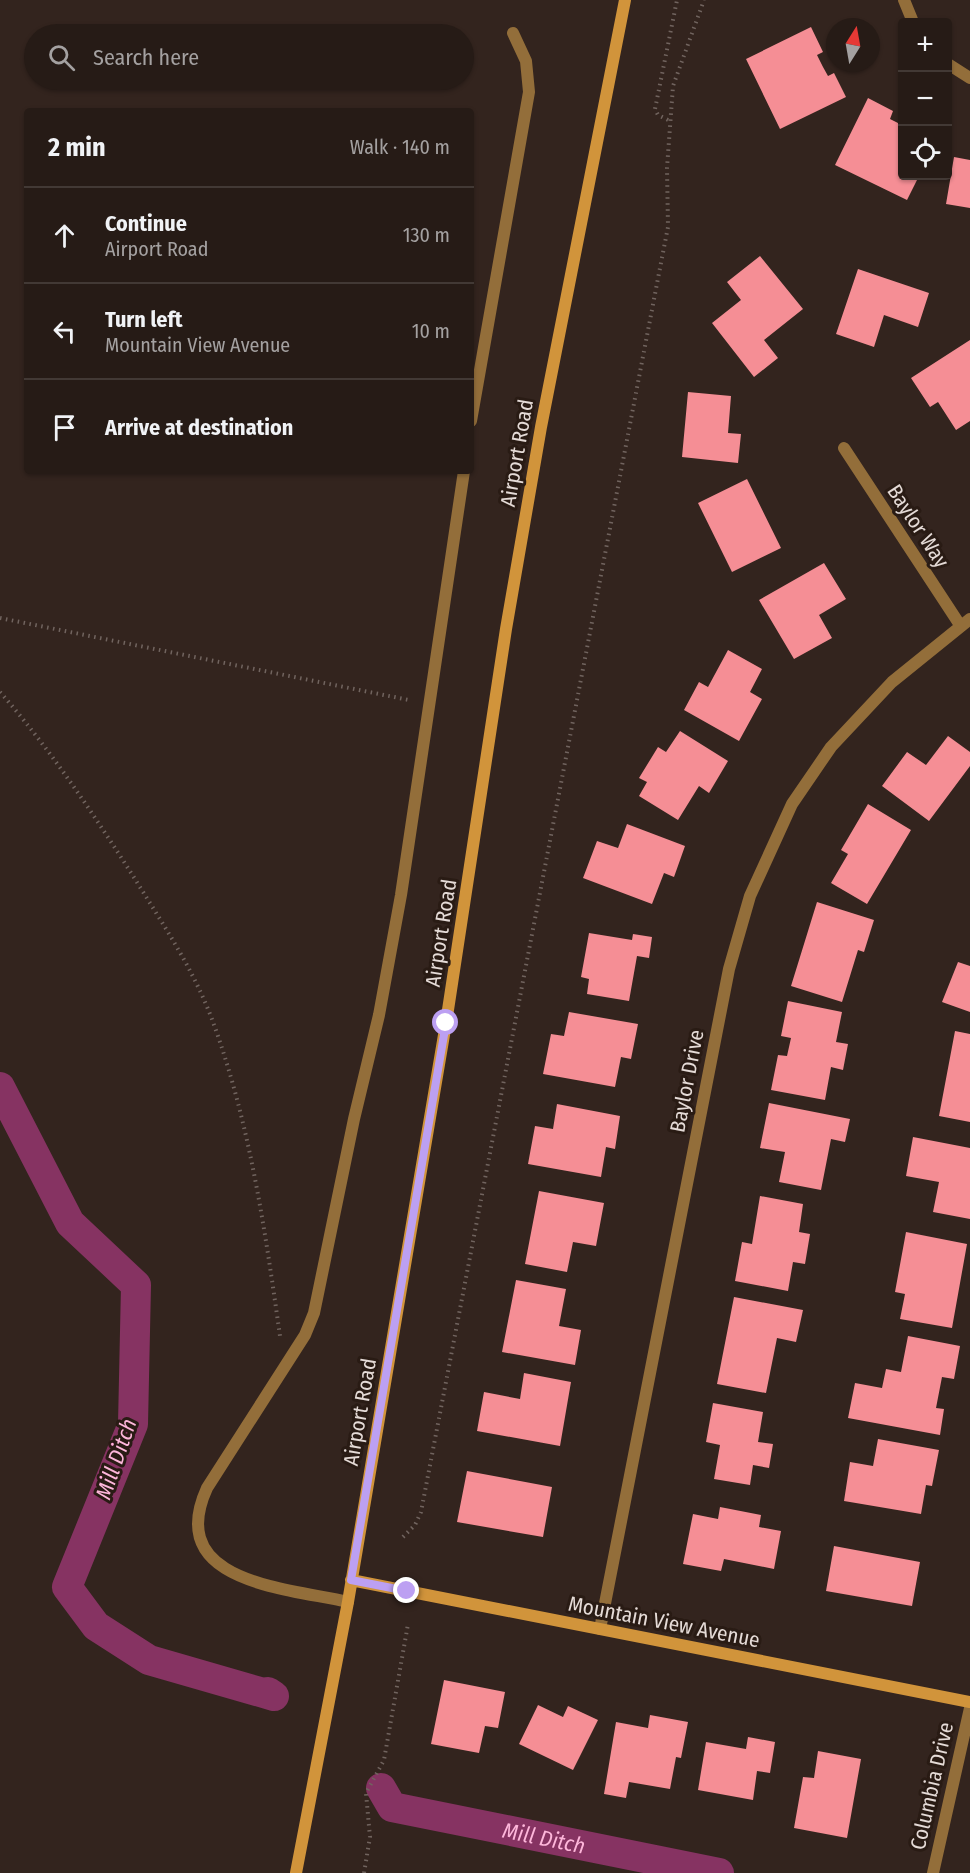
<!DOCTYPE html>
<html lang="en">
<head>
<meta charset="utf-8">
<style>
  :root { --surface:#261b16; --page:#322823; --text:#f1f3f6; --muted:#a4a1a1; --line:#423935 }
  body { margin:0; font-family:"Fira Sans Condensed",sans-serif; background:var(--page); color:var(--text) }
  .controls { position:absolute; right:18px; top:18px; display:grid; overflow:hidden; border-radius:6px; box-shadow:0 2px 4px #0004 }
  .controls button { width:54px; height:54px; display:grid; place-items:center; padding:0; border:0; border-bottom:2px solid var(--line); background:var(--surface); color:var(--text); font:30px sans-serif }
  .compass { position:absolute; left:826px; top:18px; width:54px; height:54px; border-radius:50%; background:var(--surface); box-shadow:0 2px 4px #0004; rotate:11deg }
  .stop { position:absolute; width:18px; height:18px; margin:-14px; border:4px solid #bca0f2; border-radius:50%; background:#fff }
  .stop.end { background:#bca0f2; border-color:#fff; box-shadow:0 2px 6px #0008 }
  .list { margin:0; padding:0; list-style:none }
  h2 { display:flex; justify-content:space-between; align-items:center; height:78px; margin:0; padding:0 24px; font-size:26px }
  h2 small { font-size:20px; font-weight:400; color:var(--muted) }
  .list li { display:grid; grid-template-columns:39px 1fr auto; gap:18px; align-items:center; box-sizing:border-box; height:96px; padding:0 24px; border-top:2px solid var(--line) }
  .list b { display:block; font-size:22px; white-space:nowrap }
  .list p { margin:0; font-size:20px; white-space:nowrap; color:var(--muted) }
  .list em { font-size:20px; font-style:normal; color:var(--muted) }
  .icon { flex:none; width:33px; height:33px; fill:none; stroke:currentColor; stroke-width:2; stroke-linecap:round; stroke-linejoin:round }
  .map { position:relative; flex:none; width:970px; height:1873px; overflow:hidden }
  .search { position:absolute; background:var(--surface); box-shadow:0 2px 4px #0004; left:24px; top:24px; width:450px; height:66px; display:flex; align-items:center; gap:15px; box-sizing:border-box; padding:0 21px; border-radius:33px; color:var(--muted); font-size:22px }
  .panel { position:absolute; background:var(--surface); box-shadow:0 2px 4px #0004; left:24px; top:108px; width:450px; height:366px; border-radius:6px }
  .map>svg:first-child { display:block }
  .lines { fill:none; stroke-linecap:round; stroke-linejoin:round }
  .canal { stroke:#863362; stroke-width:30 }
  .building { fill:#f58e95 }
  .path { stroke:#71645f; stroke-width:4; stroke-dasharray:1.5 4.5; stroke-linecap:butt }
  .lane { stroke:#936e3a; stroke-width:12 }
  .street { stroke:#936e3a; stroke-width:12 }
  .secondary { stroke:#d1943b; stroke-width:12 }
  .route { stroke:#bca0f2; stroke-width:8 }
  .labels { text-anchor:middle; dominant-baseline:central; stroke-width:6; stroke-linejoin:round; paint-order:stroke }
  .street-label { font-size:21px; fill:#e5dbd7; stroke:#291b14 }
  .water-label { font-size:22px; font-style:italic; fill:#fdb6da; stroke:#291b14 }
</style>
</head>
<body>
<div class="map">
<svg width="970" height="1873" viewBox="0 0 970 1873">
  <rect width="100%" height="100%" fill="#33241e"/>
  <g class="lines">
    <g class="canal">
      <path d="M0 1087 70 1223 136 1285 133 1424 67 1587 96 1626 149 1660 274 1696 268 1692"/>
      <path id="s1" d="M381 1788 392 1807 719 1873"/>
    </g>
  </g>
  <path class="building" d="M811 27 823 52 817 55 823 67 828 76 834 73 846 97 780 129 746 59Z
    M868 98 893 111 890 119 902 125V176H919L907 200 835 165Z
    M954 157 970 160V208L946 204Z
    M760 256 803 309 764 340 778 358 754 377 712 323 741 300 727 282Z
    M858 269 929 293 918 327 884 315 874 347 836 334Z
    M970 340V421L956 430 938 402 930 407 911 378Z
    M688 392 731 396 728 433 741 434 738 463 682 457Z
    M747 479 781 548 732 572 698 503Z
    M824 563 846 599 819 615 832 638 794 659 759 600Z
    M728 650 762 669 750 692 762 699 739 741 684 710 699 682 708 687Z
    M680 731 728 761 709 793 699 786 678 820 639 796 647 782 639 778 658 747 666 752Z
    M948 736 970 752V766L929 821 882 786 907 752 926 765Z
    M868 804 911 830 867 904 831 883 848 854 841 850Z
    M627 824 685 846 674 877 664 873 652 904 583 878 597 841 618 848Z
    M817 902 874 920 864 952 858 950 842 1002 791 986Z
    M589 933 632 940 633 934 652 937 649 958 637 956 629 1001 587 994 589 979 581 977Z
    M958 962 970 966V1012L942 1002Z
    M788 1001 842 1012 836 1042 848 1044 843 1070 831 1067 825 1100 771 1090 778 1055 787 1056 791 1038 781 1036Z
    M569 1012 638 1024 631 1059 621 1057 615 1087 543 1074 551 1034 564 1036Z
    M955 1031 970 1034V1122L939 1116Z
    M769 1103 850 1119 845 1142 831 1139 821 1190 779 1182 785 1152 760 1148Z
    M557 1104 620 1116 615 1149 606 1147 601 1177 528 1164 535 1126 553 1129Z
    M913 1137 970 1148V1219L933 1212 939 1182 906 1176Z
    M539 1191 604 1203 596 1246 573 1242 567 1272 525 1264Z
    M760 1196 803 1204 799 1232 810 1234 805 1264 793 1262 788 1291 735 1281 742 1242 752 1244Z
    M906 1232 967 1244 952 1328 900 1319 905 1294 895 1292Z
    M516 1280 566 1289 559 1326 581 1330 575 1365 502 1352Z
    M734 1297 803 1310 796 1342 777 1338 766 1393 717 1384Z
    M908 1336 960 1346 954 1379 942 1377 936 1408 944 1409 940 1435 848 1418 855 1383 882 1388 886 1369 901 1372Z
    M524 1373 571 1382 560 1446 477 1431 484 1392 520 1399Z
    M713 1403 763 1412 758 1442 773 1444 769 1468 753 1465 750 1485 714 1479 720 1445 706 1442Z
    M878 1439 939 1450 932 1486 926 1485 921 1514 844 1501 850 1462 873 1466Z
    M467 1471 552 1487 543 1537 457 1522Z
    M720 1507 761 1515 759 1527 781 1531 774 1569 724 1559 721 1571 683 1564 693 1514 718 1519Z
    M834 1546 920 1562 912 1606 826 1591Z
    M444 1680 505 1692 498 1728 485 1726 479 1753 431 1744Z
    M538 1705 563 1717 568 1706 598 1720 573 1770 519 1744Z
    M650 1715 688 1722 681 1758 676 1757 670 1789 629 1782 626 1798 604 1794 616 1722 648 1728Z
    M748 1737 775 1742 770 1773 757 1771 753 1800 698 1790 706 1742 746 1749Z
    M818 1751 861 1759 847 1838 794 1828 803 1777 814 1778Z"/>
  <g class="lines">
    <path class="path" d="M668 120 658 115 655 109 677 0
      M0 618 409 700
      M0 692C51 750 94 815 135 879 164 926 194 970 213 1022 250 1124 265 1230 280 1336
      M403 1537 415 1525 421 1512 660 268 668 227 667 168 673 86 704 0
      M364 1873 370 1837 366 1793 384 1760 408 1624"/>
    <path class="lane" d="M471 421 529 92 526 61 513 33
      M348 1602C287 1588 164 1583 207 1488L305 1335 314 1313 354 1119 379 1015 401 895 464 471"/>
    <path class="street" d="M904 0 913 22
      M948 64 970 78
      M844 448 960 625
      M600 1629 729 969 750 896 792 804 831 747 892 682 970 619
      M933 1873 970 1708"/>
    <path class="secondary" d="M351 1580 970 1702
      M296 1873 348 1602 446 1023 506 629 541 427 625 0"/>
  </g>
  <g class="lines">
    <path class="route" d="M407 1591 351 1580 446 1023"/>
  </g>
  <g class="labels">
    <g class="street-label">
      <text transform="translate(517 453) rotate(-80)">Airport Road</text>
      <text transform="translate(918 526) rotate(57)">Baylor Way</text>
      <text transform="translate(441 933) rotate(-81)">Airport Road</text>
      <text transform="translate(687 1081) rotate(-79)">Baylor Drive</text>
      <text transform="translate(360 1412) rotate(-80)">Airport Road</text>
      <text transform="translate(664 1622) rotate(11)">Mountain View Avenue</text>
      <text transform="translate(932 1786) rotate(-77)">Columbia Drive</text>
    </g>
    <g class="water-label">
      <text transform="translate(116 1459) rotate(-71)">Mill Ditch</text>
      <text stroke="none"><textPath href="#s1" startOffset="177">Mill Ditch</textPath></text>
    </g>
  </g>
</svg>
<div class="controls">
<button>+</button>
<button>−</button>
<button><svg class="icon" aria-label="locate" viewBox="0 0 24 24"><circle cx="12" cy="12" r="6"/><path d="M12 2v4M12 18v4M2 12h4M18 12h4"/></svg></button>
</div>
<svg class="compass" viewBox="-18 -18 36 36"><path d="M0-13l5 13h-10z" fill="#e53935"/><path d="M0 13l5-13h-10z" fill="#a4a1a1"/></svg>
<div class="stop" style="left:446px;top:1023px"></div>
<div class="stop end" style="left:407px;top:1591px"></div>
<div class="search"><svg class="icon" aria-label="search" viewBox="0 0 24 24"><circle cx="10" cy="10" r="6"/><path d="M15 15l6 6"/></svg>Search here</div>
<section class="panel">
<h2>2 min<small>Walk · 140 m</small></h2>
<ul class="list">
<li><svg class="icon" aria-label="ahead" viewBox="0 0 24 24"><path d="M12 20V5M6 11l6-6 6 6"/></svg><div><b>Continue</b><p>Airport Road</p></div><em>130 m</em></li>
<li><svg class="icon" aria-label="left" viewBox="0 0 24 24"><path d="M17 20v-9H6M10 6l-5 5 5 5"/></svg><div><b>Turn left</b><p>Mountain View Avenue</p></div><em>10 m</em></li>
<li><svg class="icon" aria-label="arrive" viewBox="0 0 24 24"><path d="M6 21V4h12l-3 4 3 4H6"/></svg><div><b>Arrive at destination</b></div></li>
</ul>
</section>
</div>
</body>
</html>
